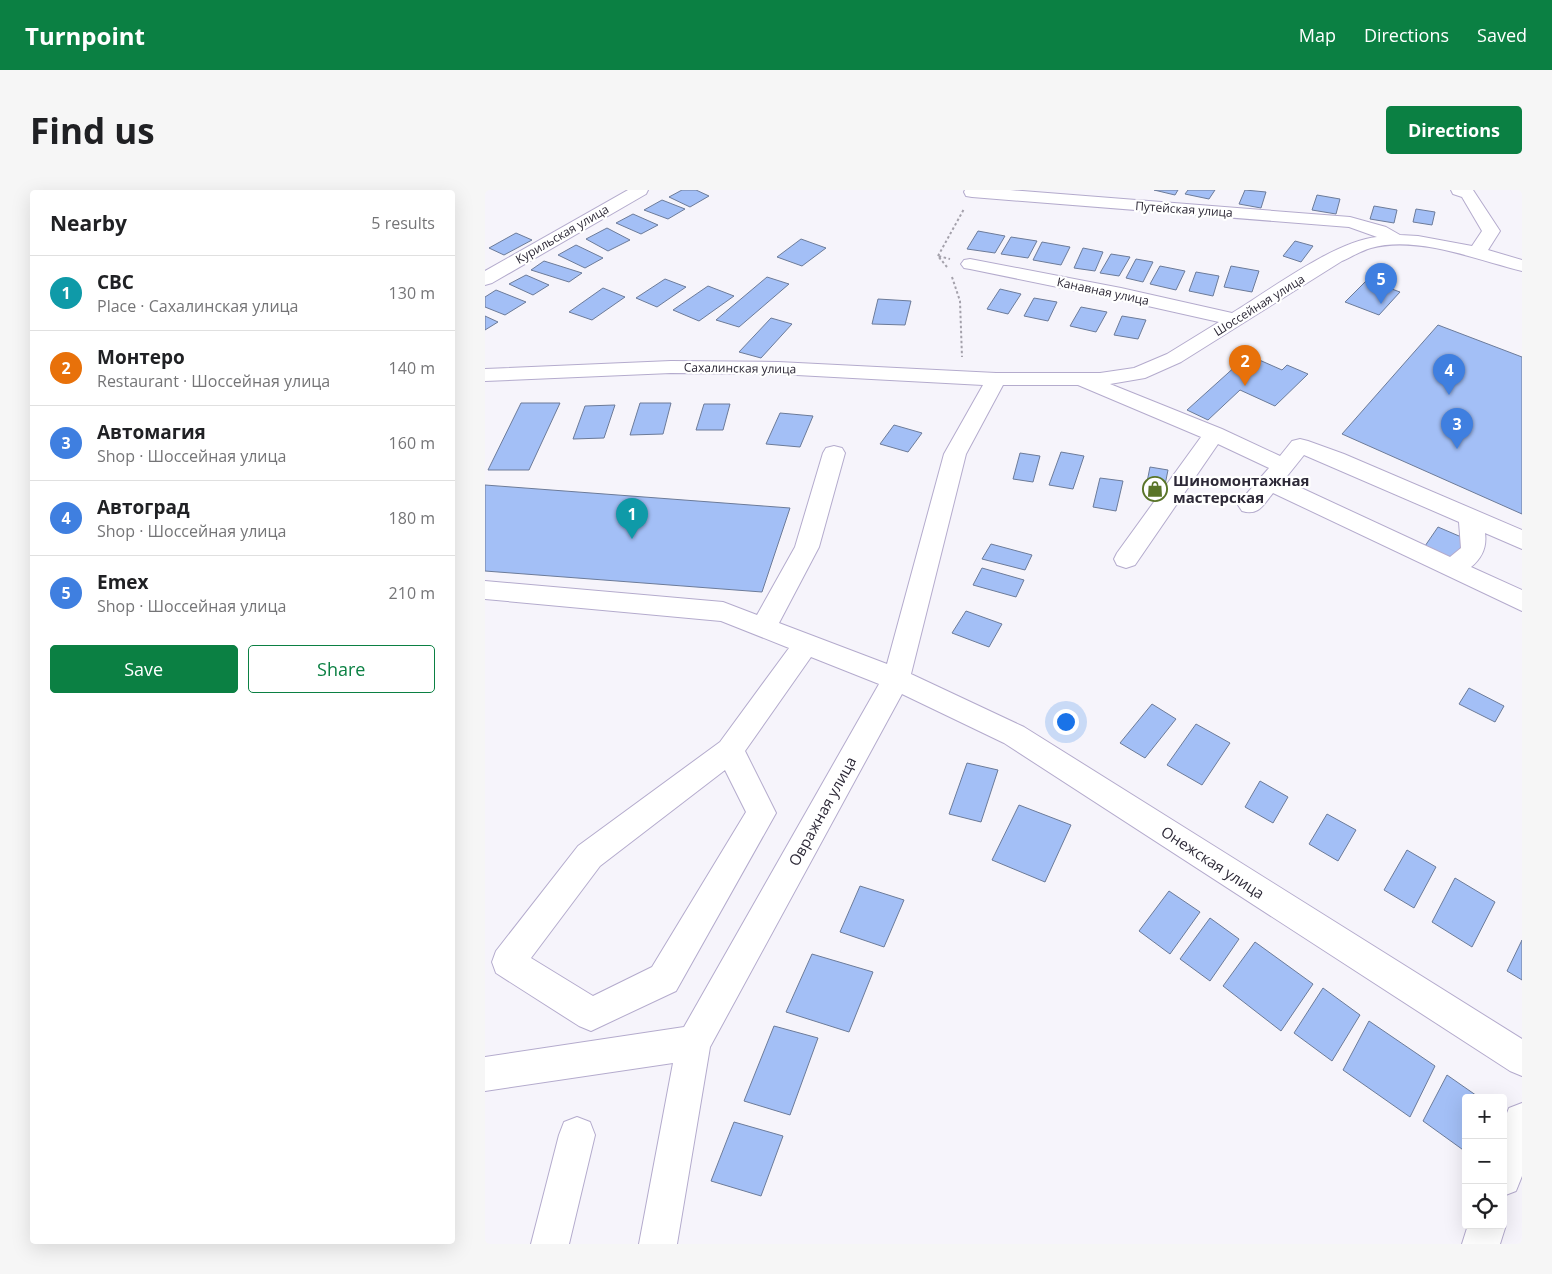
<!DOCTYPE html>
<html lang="en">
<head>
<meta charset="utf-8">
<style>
  :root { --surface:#fff; --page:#f6f6f6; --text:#202124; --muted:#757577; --line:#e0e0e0; --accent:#0b8043 }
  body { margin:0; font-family:"Open Sans",sans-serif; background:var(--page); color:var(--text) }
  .controls { position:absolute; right:15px; bottom:15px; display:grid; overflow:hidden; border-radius:5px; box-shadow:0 5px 20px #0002 }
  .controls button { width:45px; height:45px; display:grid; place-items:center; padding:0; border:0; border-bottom:1px solid var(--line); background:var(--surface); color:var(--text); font:25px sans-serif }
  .you { position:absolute; left:580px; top:531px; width:18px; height:18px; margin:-12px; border:4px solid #fff; border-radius:50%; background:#1a73e8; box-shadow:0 0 0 8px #1a73e833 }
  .badge { display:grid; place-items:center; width:32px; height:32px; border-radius:50%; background:var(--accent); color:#fff; font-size:16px; font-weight:700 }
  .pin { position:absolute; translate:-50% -41px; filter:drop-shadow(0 1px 2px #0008) }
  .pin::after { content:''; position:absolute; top:26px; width:18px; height:15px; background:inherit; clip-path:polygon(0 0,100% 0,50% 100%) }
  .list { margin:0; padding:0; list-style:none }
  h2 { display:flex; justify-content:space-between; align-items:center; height:65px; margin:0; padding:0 20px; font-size:21px }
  h2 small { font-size:16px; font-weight:400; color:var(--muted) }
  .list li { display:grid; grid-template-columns:32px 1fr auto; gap:15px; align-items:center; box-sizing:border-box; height:75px; padding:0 20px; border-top:1px solid var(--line) }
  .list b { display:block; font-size:19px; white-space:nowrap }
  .list p { margin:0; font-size:16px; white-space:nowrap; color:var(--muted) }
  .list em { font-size:16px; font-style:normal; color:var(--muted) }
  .actions { display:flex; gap:10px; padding:15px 20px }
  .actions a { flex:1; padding:11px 0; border:1px solid var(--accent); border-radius:5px; text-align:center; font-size:18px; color:var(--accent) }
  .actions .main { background:var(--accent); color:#fff }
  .icon { flex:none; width:28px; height:28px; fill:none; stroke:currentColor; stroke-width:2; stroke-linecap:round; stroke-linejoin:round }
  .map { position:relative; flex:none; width:1037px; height:1054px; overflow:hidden; border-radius:5px }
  header { display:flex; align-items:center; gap:30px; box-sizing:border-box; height:70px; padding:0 25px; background:var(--accent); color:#fff }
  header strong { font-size:24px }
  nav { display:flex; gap:28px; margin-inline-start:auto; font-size:18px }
  .intro { display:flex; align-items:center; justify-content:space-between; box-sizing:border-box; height:120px; padding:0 30px }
  h1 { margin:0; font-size:35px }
  .button { padding:12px 22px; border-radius:5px; background:var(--accent); color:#fff; font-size:18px; font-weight:700 }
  main { display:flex; gap:30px; padding:0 30px }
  aside { flex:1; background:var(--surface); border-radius:5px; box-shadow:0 5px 20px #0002 }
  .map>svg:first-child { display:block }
  .building { fill:#a3bff6; stroke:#6c7b99 }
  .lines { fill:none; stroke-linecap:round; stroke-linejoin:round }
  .minor-casing { stroke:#b4abcd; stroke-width:2 }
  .path { stroke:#a4a1ab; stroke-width:2; stroke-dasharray:2.5 2.5; stroke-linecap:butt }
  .minor { fill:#fff; fill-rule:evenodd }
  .labels { text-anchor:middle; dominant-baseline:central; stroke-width:4.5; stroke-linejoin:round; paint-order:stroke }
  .far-street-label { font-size:12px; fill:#2d2937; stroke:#fff }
  .poi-label { font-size:15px; font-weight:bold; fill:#2d2937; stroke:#fff; text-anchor:start }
  .street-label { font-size:15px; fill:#2d2937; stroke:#fff }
</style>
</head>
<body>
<header>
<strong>Turnpoint</strong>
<nav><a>Map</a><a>Directions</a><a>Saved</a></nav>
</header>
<div class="intro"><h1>Find us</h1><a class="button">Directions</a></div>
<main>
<aside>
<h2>Nearby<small>5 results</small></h2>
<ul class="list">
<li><span class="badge" style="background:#0f9aa8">1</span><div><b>СВС</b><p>Place · Сахалинская улица</p></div><em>130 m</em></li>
<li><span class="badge" style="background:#e8710a">2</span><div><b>Монтеро</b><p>Restaurant · Шоссейная улица</p></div><em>140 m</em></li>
<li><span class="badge" style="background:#3f7fe0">3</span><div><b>Автомагия</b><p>Shop · Шоссейная улица</p></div><em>160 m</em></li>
<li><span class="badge" style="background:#3f7fe0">4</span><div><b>Автоград</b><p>Shop · Шоссейная улица</p></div><em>180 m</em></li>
<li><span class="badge" style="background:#3f7fe0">5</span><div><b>Emex</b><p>Shop · Шоссейная улица</p></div><em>210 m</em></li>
</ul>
<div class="actions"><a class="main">Save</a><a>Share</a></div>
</aside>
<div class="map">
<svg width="1037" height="1054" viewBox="0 0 1037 1054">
  <rect width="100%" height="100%" fill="#f6f4fb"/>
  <path class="building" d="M197 0H211L224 6 205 17 184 7Z
    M669 0H693L690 5Z
    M703 0H730L724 9 700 4Z
    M760 0 781 2 776 18 754 14Z
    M832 5 855 9 851 24 827 20Z
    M177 10 200 19 183 29 159 20Z
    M889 16 912 20 909 33 885 29Z
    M931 19 950 22 947 35 928 32Z
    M148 24 173 35 156 44 131 33Z
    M122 38 145 50 123 61 101 49Z
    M493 41 520 46 510 63 482 59Z
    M31 43 47 50 19 65 4 58Z
    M526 47 552 51 543 68 516 64Z
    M316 49 341 58 317 76 292 67Z
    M810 51 828 56 816 72 798 66Z
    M557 52 585 57 576 75 548 70Z
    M91 55 118 68 100 78 73 65Z
    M598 58 618 62 610 81 589 78Z
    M626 64 645 67 634 86 615 83Z
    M651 69 668 72 658 92 641 88Z
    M59 71 97 83 84 92 46 80Z
    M675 76 700 81 691 100 665 94Z
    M746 76 774 81 767 102 739 97Z
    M711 82 734 86 728 106 704 101Z
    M41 85 64 95 48 105 24 94Z
    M282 87 304 94 254 137 231 130Z
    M180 89 201 97 172 117 151 108Z
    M882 90 915 102 894 125 860 112Z
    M223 96 249 106 214 131 188 120Z
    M118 98 140 107 107 130 84 122Z
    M515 99 536 104 523 124 502 119Z
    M11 100 41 112 20 125 0 117V107Z
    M549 108 572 112 563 131 539 126Z
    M393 109 426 111 420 135 387 134Z
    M596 117 622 122 611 142 585 136Z
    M0 126 13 132 0 140Z
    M637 126 661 130 653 149 629 145Z
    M286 128 307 134 276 168 254 162Z
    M953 135 1037 167V324L857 244Z
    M763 165 797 180 802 175 823 184 790 216 755 200 723 230 702 220Z
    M36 213H75L44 280H3Z
    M155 213H186L178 244 145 245Z
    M219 214H245L238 240H211Z
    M130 215 119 248 88 249 100 216Z
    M295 223 328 226 315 257 281 254Z
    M409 235 437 243 423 262 395 254Z
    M576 262 599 266 588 299 564 295Z
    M535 263 555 266 548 292 528 289Z
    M665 277 683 280 678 305 660 302Z
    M615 288 638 291 631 321 608 317Z
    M0 295 305 318 277 402 0 381Z
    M953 337 981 349 968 369 940 356Z
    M506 354 547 365 540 380 497 369Z
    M497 378 539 390 531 407 488 395Z
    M481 421 517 434 504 457 467 443Z
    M984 498 1019 516 1010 532 974 514Z
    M667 514 691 529 660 568 635 553Z
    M711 534 745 553 717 595 682 575Z
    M482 573 513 580 496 632 464 624Z
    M775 591 803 607 788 633 760 617Z
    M534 615 586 635 560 692 507 670Z
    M842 624 871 640 853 671 824 654Z
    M922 660 951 677 929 718 899 700Z
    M970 688 1010 712 987 757 947 732Z
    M375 696 419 710 399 757 355 742Z
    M684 701 715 722 685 764 654 741Z
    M725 728 754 749 725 791 695 769Z
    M1037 750V790L1022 781Z
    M770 752 828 794 796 841 738 796Z
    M327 764 388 782 364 842 301 822Z
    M838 798 875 825 847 871 809 843Z
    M884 831 950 876 925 927 858 880Z
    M289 836 333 848 305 925 259 911Z
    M962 885 995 908H981V962L938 931Z
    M249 932 298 946 276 1006 226 991Z"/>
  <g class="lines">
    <defs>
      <path id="minor" d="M143 0H163L161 4 7 93 0 95V81Z
        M480 0H525L865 27 901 37 915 45 933 46 987 56 997 41 977 7 968 4 966 0H988L1015 41 1003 60 1037 70V81C992 70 932 45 886 58 876 61 866 67 857 71L696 172 660 188 625 194 737 239 795 266 807 251 815 249 823 251 859 264 1037 340V359L1000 343C1002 357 997 368 986 377L1037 400V421L788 303C778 315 774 326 757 321L753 315 757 309 784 278 733 254 650 375 641 378 632 375 629 369 632 363 716 247 593 195H518L481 264 426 484 539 537 1037 849V886L1025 881 519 553 417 504 225 857 192 1054H154L188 873 0 901V867L199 837 394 494 326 467 260 561 291 623 191 801 106 841 94 836 11 783 7 772 11 761 93 656 235 552 304 458 236 431 0 409V391L238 412 272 425 310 357 338 263 341 258 349 256 357 258 360 263 334 357 294 433 402 474 459 264 498 195 293 184 186 183 0 191V179L186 171 293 172 511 183H615L649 178 682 164 734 132 636 110 485 79 479 78 476 74 479 70 485 69 636 98 747 123C785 100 850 51 892 47L864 37 487 7 481 6 479 2ZM819 265 974 332 976 358 965 367 799 290ZM240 580 261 622 167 777 108 806 46 768 115 676Z
        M1037 913V986L1031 1001 1018 1006V933L1024 918Z
        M92 927 105 932 110 945 84 1054H46L74 945 79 932Z
        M1018 1028 1021 1035 1015 1054H977L983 1035H1018Z"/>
    </defs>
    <use href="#minor" class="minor-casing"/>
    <path class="path" d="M453 66 479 19
      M462 77 453 66 465 69
      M467 87 475 111 477 167"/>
    <use href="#minor" class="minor"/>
  </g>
  <defs>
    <symbol id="shop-ring" viewBox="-11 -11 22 22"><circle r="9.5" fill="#fff" stroke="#597428" stroke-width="1.5"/><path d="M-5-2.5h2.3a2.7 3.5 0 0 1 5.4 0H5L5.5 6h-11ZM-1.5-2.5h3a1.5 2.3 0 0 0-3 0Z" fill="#597428"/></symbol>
  </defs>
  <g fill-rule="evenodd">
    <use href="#shop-ring" x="656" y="285" width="28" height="28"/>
  </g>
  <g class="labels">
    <g class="far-street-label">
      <text transform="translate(699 19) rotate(4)">Путейская улица</text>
      <text transform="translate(77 44) rotate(-30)">Курильская улица</text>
      <text transform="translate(618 101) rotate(12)">Канавная улица</text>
      <text transform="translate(774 115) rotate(-32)">Шоссейная улица</text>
      <text transform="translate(255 178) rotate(1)">Сахалинская улица</text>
    </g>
    <g class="poi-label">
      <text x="688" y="290">Шиномонтажная<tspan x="688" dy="17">мастерская</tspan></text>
    </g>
    <g class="street-label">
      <text transform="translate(337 621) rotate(-61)">Овражная улица</text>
      <text transform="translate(728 672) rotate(33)">Онежская улица</text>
    </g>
  </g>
</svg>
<div class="controls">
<button>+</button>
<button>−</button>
<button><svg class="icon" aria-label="locate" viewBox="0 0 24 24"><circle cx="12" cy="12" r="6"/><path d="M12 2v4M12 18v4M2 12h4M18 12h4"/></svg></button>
</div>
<div class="you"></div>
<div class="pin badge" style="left:147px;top:349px;background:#0f9aa8">1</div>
<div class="pin badge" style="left:760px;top:196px;background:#e8710a">2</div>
<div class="pin badge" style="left:972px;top:259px;background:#3f7fe0">3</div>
<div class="pin badge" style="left:964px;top:205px;background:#3f7fe0">4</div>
<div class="pin badge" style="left:896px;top:114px;background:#3f7fe0">5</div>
</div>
</main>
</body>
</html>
